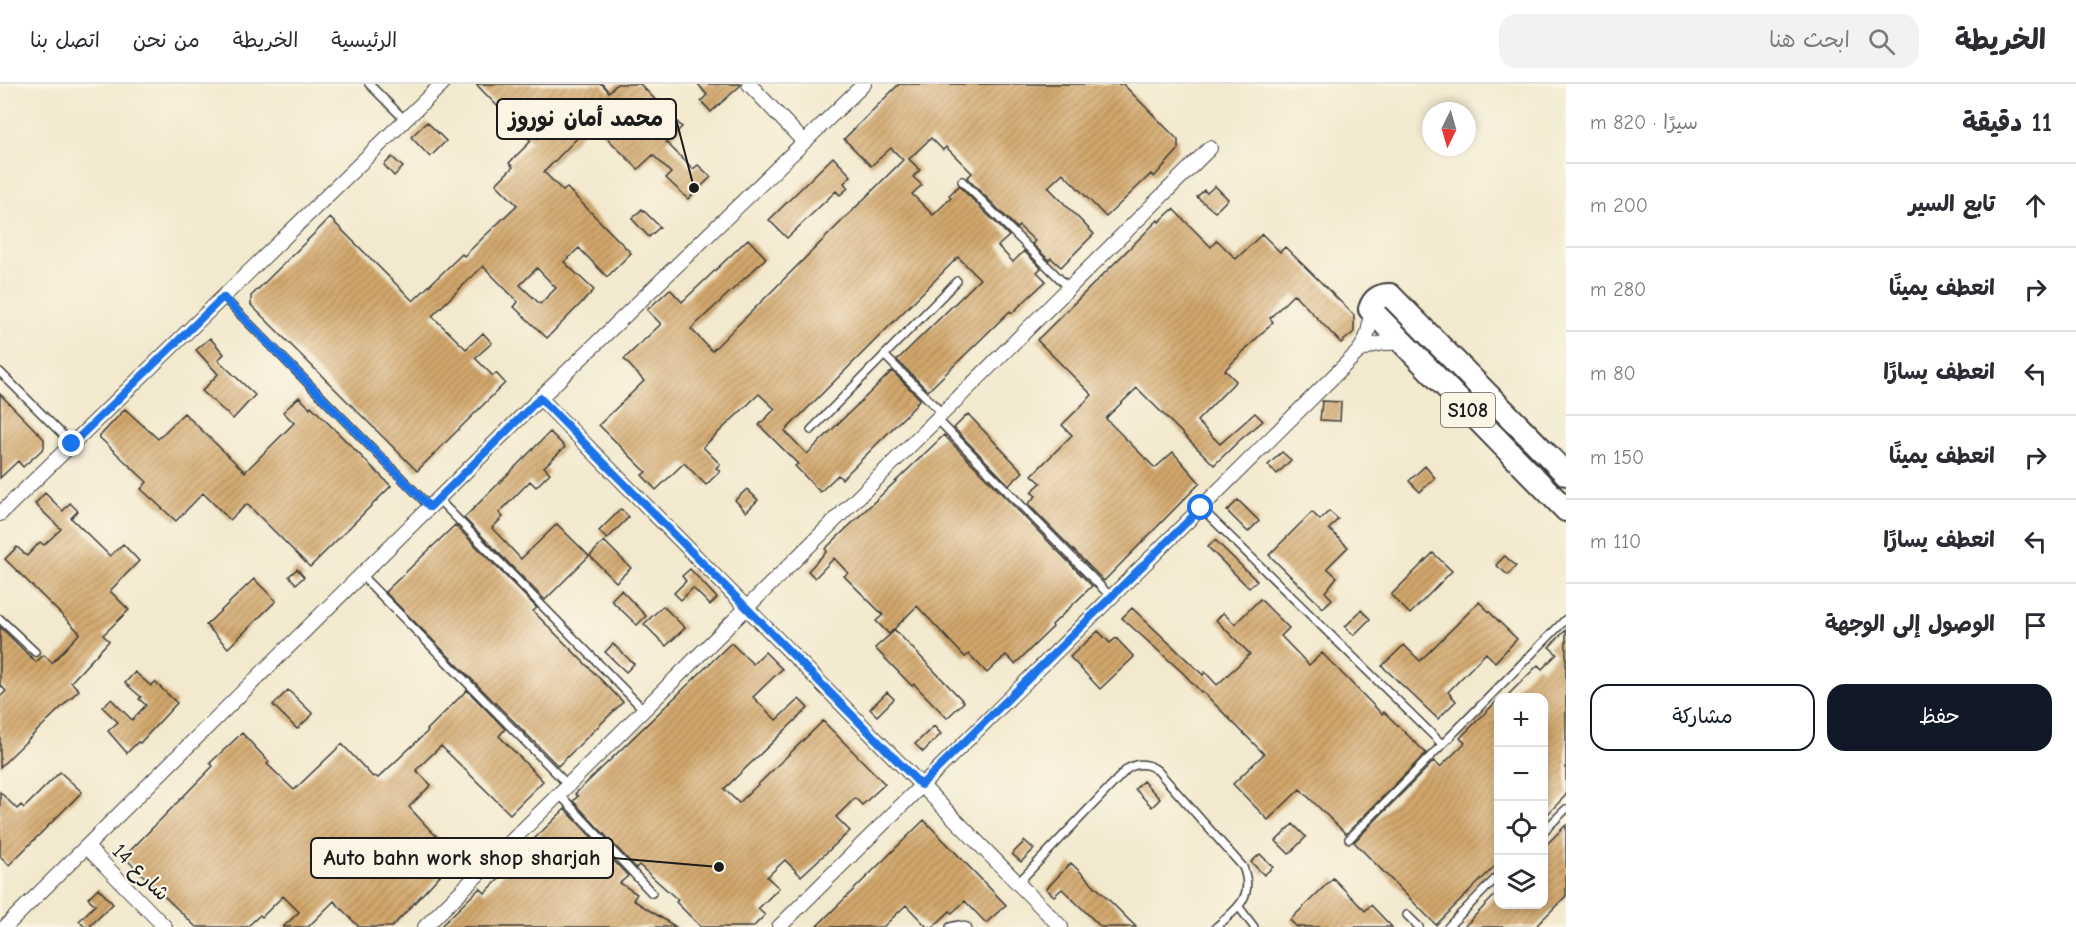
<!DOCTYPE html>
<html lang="ar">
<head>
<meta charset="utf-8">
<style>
  :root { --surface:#fff; --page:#f2f2f3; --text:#2b2b33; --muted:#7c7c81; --line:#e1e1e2; --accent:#111827 }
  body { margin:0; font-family:"Comic Neue","Playpen Sans Arabic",sans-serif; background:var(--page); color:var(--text); direction:rtl }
  .controls { position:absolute; right:18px; bottom:18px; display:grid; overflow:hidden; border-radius:12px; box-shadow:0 3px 9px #0003 }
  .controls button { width:54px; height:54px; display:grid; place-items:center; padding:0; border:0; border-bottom:2px solid var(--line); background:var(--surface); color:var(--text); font:30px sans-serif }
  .compass { position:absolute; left:1422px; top:18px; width:54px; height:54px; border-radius:50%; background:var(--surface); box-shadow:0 3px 9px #0003; rotate:185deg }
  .stop { position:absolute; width:18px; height:18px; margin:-14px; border:4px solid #1a73e8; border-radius:50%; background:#fff }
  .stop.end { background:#1a73e8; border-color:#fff; box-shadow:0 2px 6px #0008 }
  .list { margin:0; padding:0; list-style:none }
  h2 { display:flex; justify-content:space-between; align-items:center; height:78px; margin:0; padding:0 24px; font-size:26px }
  h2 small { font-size:20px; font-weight:400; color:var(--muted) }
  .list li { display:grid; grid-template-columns:39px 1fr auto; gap:18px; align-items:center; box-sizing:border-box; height:84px; padding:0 24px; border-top:2px solid var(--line) }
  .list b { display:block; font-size:22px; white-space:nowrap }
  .list em { font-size:20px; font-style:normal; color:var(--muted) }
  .actions { display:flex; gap:12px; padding:18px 24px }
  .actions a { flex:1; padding:14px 0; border:2px solid var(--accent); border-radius:18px; text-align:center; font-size:21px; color:var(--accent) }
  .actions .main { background:var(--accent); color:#fff }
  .icon { flex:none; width:33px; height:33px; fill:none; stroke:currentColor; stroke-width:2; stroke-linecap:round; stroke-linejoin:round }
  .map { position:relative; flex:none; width:1566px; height:843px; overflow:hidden; direction:ltr }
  header { display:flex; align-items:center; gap:36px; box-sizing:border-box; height:84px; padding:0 30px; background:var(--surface); border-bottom:2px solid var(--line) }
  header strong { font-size:28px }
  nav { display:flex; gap:33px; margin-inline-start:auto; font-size:21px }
  .search { width:420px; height:54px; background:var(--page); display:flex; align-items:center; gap:15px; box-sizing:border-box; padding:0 21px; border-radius:18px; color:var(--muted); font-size:22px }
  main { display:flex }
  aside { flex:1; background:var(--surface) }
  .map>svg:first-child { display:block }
  .building { fill:url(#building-hatch); fill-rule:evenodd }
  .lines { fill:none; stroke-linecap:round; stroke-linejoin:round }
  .service-casing { stroke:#3c3b37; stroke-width:10 }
  .minor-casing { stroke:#3c3b37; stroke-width:16 }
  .primary-casing { stroke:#3c3b37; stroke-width:26 }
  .service { stroke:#fff; stroke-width:7 }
  .minor { stroke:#fff; stroke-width:14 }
  .primary { stroke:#fff; stroke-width:22 }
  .route { stroke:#1a73e8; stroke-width:8 }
  .labels { text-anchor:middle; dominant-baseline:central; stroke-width:4.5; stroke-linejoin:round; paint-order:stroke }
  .shield { fill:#fcf5e5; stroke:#5f5d58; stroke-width:1.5 }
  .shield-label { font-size:20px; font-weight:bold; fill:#1c1c1c }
  .street-label { font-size:21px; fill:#1c1c1c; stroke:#fcf5e5 }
  .leader { fill:none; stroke:#1c1c1c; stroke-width:2 }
  .callout-dot { fill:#1c1c1c; stroke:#fcf5e5; stroke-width:2 }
  .callout { fill:#fcf5e5; stroke:#1c1c1c; stroke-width:2 }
  .callout-label { font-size:22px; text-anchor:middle; font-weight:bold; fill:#1c1c1c }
</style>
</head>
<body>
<header>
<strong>الخريطة</strong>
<div class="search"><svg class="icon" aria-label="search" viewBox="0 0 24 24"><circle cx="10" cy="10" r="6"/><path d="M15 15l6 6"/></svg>ابحث هنا</div>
<nav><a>الرئيسية</a><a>الخريطة</a><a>من نحن</a><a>اتصل بنا</a></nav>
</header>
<main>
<aside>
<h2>11 دقيقة<small>سيرًا · 820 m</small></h2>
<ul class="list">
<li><svg class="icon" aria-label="ahead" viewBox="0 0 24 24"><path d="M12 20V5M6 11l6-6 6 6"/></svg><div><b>تابع السير</b></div><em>200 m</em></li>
<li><svg class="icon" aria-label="right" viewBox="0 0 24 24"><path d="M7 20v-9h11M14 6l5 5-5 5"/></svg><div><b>انعطف يمينًا</b></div><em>280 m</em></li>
<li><svg class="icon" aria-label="left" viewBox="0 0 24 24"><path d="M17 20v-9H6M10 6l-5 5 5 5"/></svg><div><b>انعطف يسارًا</b></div><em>80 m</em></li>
<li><svg class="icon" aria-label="right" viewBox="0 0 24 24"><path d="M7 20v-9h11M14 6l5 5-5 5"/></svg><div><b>انعطف يمينًا</b></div><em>150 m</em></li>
<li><svg class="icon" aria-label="left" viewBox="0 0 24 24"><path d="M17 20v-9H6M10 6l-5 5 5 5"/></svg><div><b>انعطف يسارًا</b></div><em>110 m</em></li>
<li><svg class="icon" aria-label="arrive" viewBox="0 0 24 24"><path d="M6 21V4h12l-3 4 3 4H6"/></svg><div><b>الوصول إلى الوجهة</b></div></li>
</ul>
<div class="actions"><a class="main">حفظ</a><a>مشاركة</a></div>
</aside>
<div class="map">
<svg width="1566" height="843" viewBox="0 0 1566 843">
  <defs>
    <pattern id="building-hatch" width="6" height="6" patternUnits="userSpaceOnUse" patternTransform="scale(1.5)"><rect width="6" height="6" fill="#d2a76c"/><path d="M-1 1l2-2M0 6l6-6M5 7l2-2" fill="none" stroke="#aa8758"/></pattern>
  </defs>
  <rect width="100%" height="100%" fill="#fcf5e5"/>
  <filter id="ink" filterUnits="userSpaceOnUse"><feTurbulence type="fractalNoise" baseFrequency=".0167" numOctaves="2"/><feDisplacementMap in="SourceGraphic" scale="12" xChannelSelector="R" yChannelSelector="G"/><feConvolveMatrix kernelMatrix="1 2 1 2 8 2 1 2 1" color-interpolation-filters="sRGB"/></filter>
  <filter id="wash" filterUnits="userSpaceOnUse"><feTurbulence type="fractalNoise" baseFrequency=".008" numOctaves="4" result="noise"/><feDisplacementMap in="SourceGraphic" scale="24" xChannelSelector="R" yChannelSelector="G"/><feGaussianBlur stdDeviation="1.35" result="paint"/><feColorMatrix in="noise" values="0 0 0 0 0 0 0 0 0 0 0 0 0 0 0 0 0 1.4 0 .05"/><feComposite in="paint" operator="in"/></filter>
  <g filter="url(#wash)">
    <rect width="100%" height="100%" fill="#f2e9ce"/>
    <g id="blocks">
      <path class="building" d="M476 0H602L609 8 617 0H640L682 43 666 58 693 85 698 81 711 93 688 115 666 94 671 89 653 71 638 85 592 39 544 88 563 107 567 104 631 169 607 193 579 164 564 178 594 206 547 254 514 223 518 218 483 182 432 232 466 265 483 249 492 259 475 274 493 292 496 289 505 299 417 387 251 221V212L330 134 413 217 462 170 464 172 517 121 496 100 513 83 509 79 531 57 502 29 503 28ZM537 184 556 204 540 220 520 201Z
        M698 0H740V2L711 28 701 17 707 11Z
        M899 0H1123L1178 56V66L1154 93 1151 90 1106 133 1063 89 1048 103 1094 150 1061 183 1051 174 1049 176 1032 160 1035 157 1019 142 1017 144 967 94 972 89 946 63 943 66 931 54 909 75 920 86 913 93 922 101 912 110 933 131 951 114 949 111 959 102 1009 152 998 162 1013 178 1024 167 1041 184 1037 188 1046 197 1012 229 1010 227 928 307 897 276 980 195 958 173 785 347 807 370 892 287 920 315 916 319 917 320 842 395 838 391 820 408 795 382 798 380 759 341 775 325 759 310 703 363 720 380 716 384 720 387 706 401 684 379 656 406 642 391 646 388 599 341 644 297 624 275 661 240 647 226 670 205 682 218 748 155 766 174 691 245 712 267 903 76 891 64 871 82 844 55Z
        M427 38 446 57 430 73 411 53Z
        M392 73 403 83 394 92 384 81Z
        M833 73 851 92 844 99 848 104 840 111 836 107 787 154 769 136Z
        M1215 102 1228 115 1215 128 1197 113 1204 106 1207 109Z
        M642 125 660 143 649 153 632 135Z
        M1173 125 1211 163 1217 156 1236 175 1262 150 1280 168 1285 163 1354 231V248L1341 259 1294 210 1270 234 1273 238 1225 286 1236 297 1197 337 1220 360 1255 329 1263 337 1240 356 1214 381 1137 304 1108 332 1106 335 1155 384 1173 368 1200 399 1104 497 1028 420 1036 412 1031 408 1041 399 1032 391 1072 351 1062 341 1092 311 1037 256 1158 136 1159 138Z
        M210 254 224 270 218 276 255 311 233 335 202 307 218 290 196 266Z
        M0 310 44 355V364L23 383 18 377 0 394Z
        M299 313 310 324 311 322 391 402 310 483 247 420 230 436 203 409 176 437 141 405 147 398 99 353 125 325 158 355 184 329 245 388 294 339 283 328Z
        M1322 317 1341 318 1340 337 1320 336Z
        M968 330 1023 388 1009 401 954 344Z
        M550 348 565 363 544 383 550 389 536 403 530 397 499 429 503 433 492 444 521 475 557 440 589 472 545 516 464 434Z
        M944 351 1092 502 1052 541 1053 543 1015 580 1006 571 987 589 969 570 965 573 917 522 889 550 876 537 883 531 844 492 848 489 834 474 815 494 808 487 827 467 825 465Z
        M1282 368 1291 376 1277 390 1268 381Z
        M1425 382 1435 394 1420 408 1409 397Z
        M747 405 758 416 746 428 735 416Z
        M45 409 63 427 70 419 78 427 71 434 110 472 123 460 139 477 110 507 129 526 103 551 109 557 71 598 79 606 0 683V613L6 607 0 601V543L36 578 44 571 52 579 80 549 5 475 17 463 27 472 40 458 44 461 61 445 35 420Z
        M1238 416 1259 437 1248 448 1227 427Z
        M621 425 629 433 607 455 599 447Z
        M1329 427 1338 435 1329 445 1348 463 1327 484 1337 493 1325 508 1332 515 1323 524 1269 471 1312 428 1320 436Z
        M455 441 537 524 533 527 623 618 558 682 385 508Z
        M1215 456 1257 497 1249 504 1208 463Z
        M604 457 631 484 616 498 590 472Z
        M1433 469 1452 487 1410 530 1391 511Z
        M1505 472 1516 482 1508 491 1496 481Z
        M297 485 304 493 296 500 289 492Z
        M690 485 717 514 710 521 693 504 681 516 674 509 686 497 682 492Z
        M254 495 276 517 228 564 206 541Z
        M621 506 646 532 637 541 611 516Z
        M1260 515 1289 544 1281 552 1309 581 1322 569 1382 630 1384 628 1426 669 1346 750 1300 705 1268 736 1233 700 1264 670 1202 607 1201 608 1183 589 1122 534 1132 524 1203 591 1205 588 1217 601 1250 570 1216 536 1223 529 1235 540Z
        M1479 518 1517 555 1495 578 1486 569 1448 608 1456 617 1438 635 1382 582 1404 561 1420 577Z
        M663 522 685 544 666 562 644 540Z
        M1361 526 1370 535 1354 551 1345 543Z
        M895 546 964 618 947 634 914 600 912 602 875 564Z
        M1566 546V711L1544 734V614H1505L1538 581 1542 585 1557 570 1549 563Z
        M1098 547 1110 559 1116 554 1134 573 1100 605 1070 573Z
        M731 559 753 580 765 568 782 585 753 613 776 636 799 615 808 624 724 705 739 719 823 637 885 700 862 721 855 714 836 733 850 747 801 792 785 776 767 793 779 804 758 825 765 831 753 843H701L676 818 678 816 639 781 636 784 573 717 578 712 575 710Z
        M613 560 634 580 626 588 605 568Z
        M135 588 151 602 155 598 177 619 140 659 138 658 127 669 108 647 118 638 102 623 111 615 132 636 146 621 139 615 141 613 125 599Z
        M288 606 313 630 297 645 273 621Z
        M467 606 505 645 499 652 543 697 510 730 441 662 416 686 431 701 409 723 432 748 458 772 392 843H359L334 817 308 843H283L299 828 283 812 262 833 260 831 247 843H196L124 773 213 682 210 679 242 649 269 678 267 680 294 706 342 660 373 693 375 692 378 694 428 647 427 646Z
        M887 608 894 615 877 632 870 625Z
        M1498 616V779L1436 841 1354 758 1434 677 1440 683 1465 659 1460 654Z
        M934 642 941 650 923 668 915 660Z
        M60 688 82 708 9 781 0 772V708L17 725 21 721 24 724Z
        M1143 697 1160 715 1152 723 1135 705Z
        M565 725 628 792 620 799 637 810 633 816 676 843H440L480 804 485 809 508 786 505 783Z
        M924 736 1006 821 986 839 965 817 952 829 950 827 933 843H927L906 821 883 843H816Z
        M1293 740 1306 753 1289 770 1276 757Z
        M1566 741V812L1535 843H1464L1498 808V820H1544V763Z
        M1025 757 1034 765 1021 778 1012 770Z
        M1260 770 1273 783 1264 791 1251 778Z
        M1071 779 1100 807 1136 843H1101L1062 805 1054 812 1046 805Z
        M1333 794 1365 827 1371 821 1392 843H1297L1290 836Z
        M98 804 113 820 89 843H85L79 837 95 821 88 814Z"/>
    </g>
  </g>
  <g filter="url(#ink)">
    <use href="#blocks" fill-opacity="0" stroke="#3c3b37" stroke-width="1.5"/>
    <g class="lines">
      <defs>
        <path id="service" d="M369 0 405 36
          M962 97 1069 204
          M223 213 430 423
          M884 271 942 329
          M0 288 72 360
          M937 335 1111 513
          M811 346 957 197
          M438 415 644 626
          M1201 424 1442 660
          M361 491 568 701
          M0 535 35 568
          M559 710 652 809
          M1544 747 1566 725
          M1349 755 1566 535
          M1018 799 1127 685C1138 678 1148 679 1158 687L1243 783C1255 813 1237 825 1216 843
          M1239 823 1254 843
          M1407 831 1419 843
          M950 843 959 841 967 843
          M1448 843 1498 792"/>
        <path id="minor" d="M749 0 804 58
          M1358 268C1373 259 1387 257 1404 260
          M540 314 1061 843
          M0 430 442 0
          M87 763 165 843
          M5 843 540 314 864 0
          M425 843 1210 64
          M779 843 1358 268C1368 255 1371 242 1370 225"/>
        <path id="primary" d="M1566 390 1390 211C1379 211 1373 216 1370 225L1566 426"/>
      </defs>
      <use href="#service" class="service-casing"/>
      <use href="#minor" class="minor-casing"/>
      <use href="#primary" class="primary-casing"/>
      <use href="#service" class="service"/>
      <use href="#minor" class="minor"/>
      <use href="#primary" class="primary"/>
    </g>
  </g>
  <g class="lines" filter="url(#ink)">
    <path class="route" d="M72 360 223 213 430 423 540 314 921 701 1201 424"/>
  </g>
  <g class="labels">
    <rect class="shield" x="1441" y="309" width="54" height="34" rx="4.5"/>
    <g class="shield-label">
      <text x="1468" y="326">S108</text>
    </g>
    <g class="street-label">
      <text transform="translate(141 788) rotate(45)">شارع 14</text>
    </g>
  </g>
  <path class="leader" d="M694 104L676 35M719 783L613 774"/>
  <g class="callout-dot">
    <circle cx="694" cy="104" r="6"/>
    <circle cx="719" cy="783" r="6"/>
  </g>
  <g class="callout">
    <rect x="497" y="15" width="179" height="40" rx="6"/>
    <rect x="311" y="754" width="302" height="40" rx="6"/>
  </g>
  <g class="callout-label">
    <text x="586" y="42">محمد أمان نوروز</text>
    <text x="462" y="781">Auto bahn work shop sharjah</text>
  </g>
</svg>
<div class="controls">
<button>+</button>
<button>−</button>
<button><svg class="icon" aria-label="locate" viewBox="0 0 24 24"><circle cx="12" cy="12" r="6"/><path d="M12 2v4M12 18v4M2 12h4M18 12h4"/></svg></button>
<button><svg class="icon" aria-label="layers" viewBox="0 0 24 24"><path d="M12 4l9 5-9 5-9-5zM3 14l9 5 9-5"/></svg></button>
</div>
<svg class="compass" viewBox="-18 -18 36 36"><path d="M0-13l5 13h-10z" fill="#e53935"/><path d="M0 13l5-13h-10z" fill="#7c7c81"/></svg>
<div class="stop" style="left:1201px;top:424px"></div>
<div class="stop end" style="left:72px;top:360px"></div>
</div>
</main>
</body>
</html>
